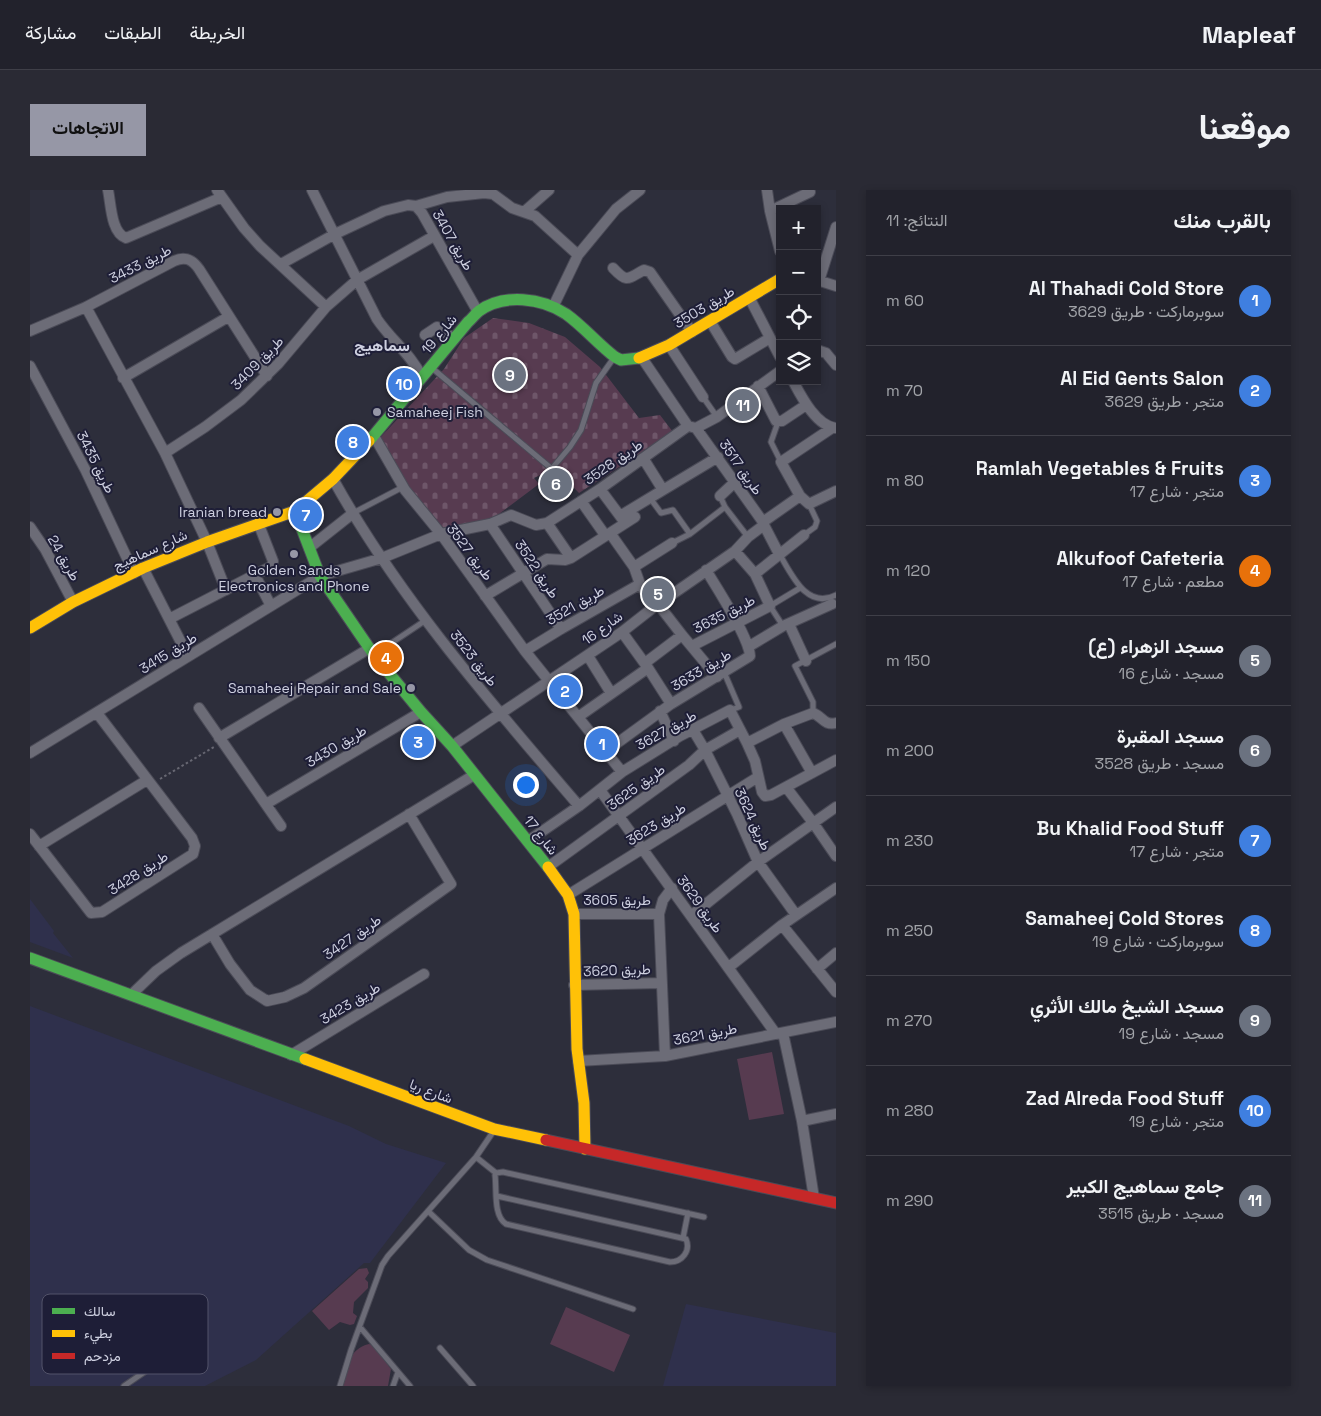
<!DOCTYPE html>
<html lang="ar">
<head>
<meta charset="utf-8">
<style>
  :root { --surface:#22222c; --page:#2a2a34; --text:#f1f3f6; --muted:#a2a4a9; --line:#3f3f48; --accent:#9697a6 }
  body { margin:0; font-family:"Space Grotesk",Vazirmatn,sans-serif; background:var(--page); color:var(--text); direction:rtl }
  .controls { position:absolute; right:15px; top:15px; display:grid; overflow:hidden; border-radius:0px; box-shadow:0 2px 8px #0003 }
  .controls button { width:45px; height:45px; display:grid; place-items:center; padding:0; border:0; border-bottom:1px solid var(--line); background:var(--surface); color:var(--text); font:25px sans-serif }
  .you { position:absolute; left:495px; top:594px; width:18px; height:18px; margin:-12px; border:4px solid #fff; border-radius:50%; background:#1a73e8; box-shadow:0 0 0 8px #1a73e833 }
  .badge { display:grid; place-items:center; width:32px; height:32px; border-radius:50%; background:var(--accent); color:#fff; font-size:16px; font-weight:700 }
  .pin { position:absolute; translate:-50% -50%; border:2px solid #fff; box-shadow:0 1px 5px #0006 }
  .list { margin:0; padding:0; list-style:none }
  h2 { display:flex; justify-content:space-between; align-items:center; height:65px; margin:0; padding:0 20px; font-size:21px }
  h2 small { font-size:16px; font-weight:400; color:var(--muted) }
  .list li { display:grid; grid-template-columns:32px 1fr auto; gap:15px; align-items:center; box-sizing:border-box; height:90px; padding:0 20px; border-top:1px solid var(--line) }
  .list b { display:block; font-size:19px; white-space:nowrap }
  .list p { margin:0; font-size:16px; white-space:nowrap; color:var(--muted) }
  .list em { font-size:16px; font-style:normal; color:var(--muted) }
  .icon { flex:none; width:28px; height:28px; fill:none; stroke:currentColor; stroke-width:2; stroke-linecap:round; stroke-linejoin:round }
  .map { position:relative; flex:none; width:806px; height:1196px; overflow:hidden; direction:ltr; border-radius:0px }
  header { display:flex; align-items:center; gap:30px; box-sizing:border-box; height:70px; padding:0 25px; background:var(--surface); border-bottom:1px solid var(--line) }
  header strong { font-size:24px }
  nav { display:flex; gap:28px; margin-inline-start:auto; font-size:18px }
  .intro { display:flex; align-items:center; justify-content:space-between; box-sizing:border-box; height:120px; padding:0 30px }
  h1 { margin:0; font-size:35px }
  .button { padding:12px 22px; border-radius:0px; background:var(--accent); color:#111; font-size:18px; font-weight:700 }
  main { display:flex; gap:30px; padding:0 30px }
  aside { flex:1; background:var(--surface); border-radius:0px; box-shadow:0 2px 8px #0003 }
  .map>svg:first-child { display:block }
  .built { fill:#2f304c }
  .green { fill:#573b50 }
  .cemetery { fill:url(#cemetery-stones) }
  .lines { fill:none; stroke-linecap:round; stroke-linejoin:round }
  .lane-casing { stroke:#4b4b57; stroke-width:7 }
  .street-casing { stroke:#4b4b57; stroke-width:12 }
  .fast-casing { stroke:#4b4b57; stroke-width:13 }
  .slow-casing { stroke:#4b4b57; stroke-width:13 }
  .jam-casing { stroke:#4b4b57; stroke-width:13 }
  .path { stroke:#676772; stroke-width:2; stroke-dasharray:2.5 2.5; stroke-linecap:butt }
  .lane { stroke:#6c6c77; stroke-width:5 }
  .street { stroke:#6c6c77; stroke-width:10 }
  .fast { stroke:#4caf50; stroke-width:11 }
  .slow { stroke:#ffc107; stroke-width:11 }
  .jam { stroke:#c62828; stroke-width:11 }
  .poi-dot { fill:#9697a6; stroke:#1e1e37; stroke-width:2 }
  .labels { text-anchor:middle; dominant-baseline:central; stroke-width:4; stroke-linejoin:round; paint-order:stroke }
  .street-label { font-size:14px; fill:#ced0e0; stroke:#1e1e37 }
  .poi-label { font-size:14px; fill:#ced0e0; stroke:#1e1e37; text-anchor:end }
  .quarter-label { font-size:16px; font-weight:bold; fill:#ced0e0; stroke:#1e1e37 }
  .key { fill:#1e1e37; stroke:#53536a; stroke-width:1 }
  .key-label { font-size:14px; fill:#ced0e0 }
</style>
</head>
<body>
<header>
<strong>Mapleaf</strong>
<nav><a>الخريطة</a><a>الطبقات</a><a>مشاركة</a></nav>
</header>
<div class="intro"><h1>موقعنا</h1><a class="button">الاتجاهات</a></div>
<main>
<aside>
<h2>بالقرب منك<small>النتائج: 11</small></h2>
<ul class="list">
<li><span class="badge" style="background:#3f7fe0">1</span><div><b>Al Thahadi Cold Store</b><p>سوبرماركت · طريق 3629</p></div><em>60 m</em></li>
<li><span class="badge" style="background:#3f7fe0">2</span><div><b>Al Eid Gents Salon</b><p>متجر · طريق 3629</p></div><em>70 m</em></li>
<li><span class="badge" style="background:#3f7fe0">3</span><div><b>Ramlah Vegetables &amp; Fruits</b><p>متجر · شارع 17</p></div><em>80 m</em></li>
<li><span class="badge" style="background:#e8710a">4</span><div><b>Alkufoof Cafeteria</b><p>مطعم · شارع 17</p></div><em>120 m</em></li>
<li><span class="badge" style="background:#6b7280">5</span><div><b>مسجد الزهراء (ع)</b><p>مسجد · شارع 16</p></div><em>150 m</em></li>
<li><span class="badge" style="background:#6b7280">6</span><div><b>مسجد المقبرة</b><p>مسجد · طريق 3528</p></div><em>200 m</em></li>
<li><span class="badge" style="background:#3f7fe0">7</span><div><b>Bu Khalid Food Stuff</b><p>متجر · شارع 17</p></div><em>230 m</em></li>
<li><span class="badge" style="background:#3f7fe0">8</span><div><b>Samaheej Cold Stores</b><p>سوبرماركت · شارع 19</p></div><em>250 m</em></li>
<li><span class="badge" style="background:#6b7280">9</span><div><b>مسجد الشيخ مالك الأثري</b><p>مسجد · شارع 19</p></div><em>270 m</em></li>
<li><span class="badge" style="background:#3f7fe0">10</span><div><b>Zad Alreda Food Stuff</b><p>متجر · شارع 19</p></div><em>280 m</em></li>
<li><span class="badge" style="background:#6b7280">11</span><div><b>جامع سماهيج الكبير</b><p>مسجد · طريق 3515</p></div><em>290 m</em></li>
</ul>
</aside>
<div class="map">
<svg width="806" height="1196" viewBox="0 0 806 1196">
  <defs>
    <pattern id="cemetery-stones" width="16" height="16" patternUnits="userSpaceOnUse" patternTransform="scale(1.25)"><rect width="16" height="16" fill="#573b50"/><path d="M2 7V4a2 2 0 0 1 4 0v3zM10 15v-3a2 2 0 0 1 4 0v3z" fill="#6e5669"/></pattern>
  </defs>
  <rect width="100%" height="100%" fill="#2d2e3b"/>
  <path class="built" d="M0 709 24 741 23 743 43 768 0 752Z
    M0 816 319 936 356 954 416 973 340 1073H334L226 1170 175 1196H0Z
    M656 1114 806 1143V1196H633Z"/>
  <path class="green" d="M742 862 754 924 719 930 707 869Z
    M337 1078 339 1083 335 1089 338 1092V1098L324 1112 323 1123 327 1126 324 1134 320 1135 310 1132 299 1140 282 1121 329 1079Z
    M536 1117 600 1145 584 1182 520 1154Z
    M339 1154 343 1155 361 1179 358 1196H313C317 1178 318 1159 339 1154Z"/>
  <path class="cemetery" d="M463 128 499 133 535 147 570 177 609 228 630 225 643 242 549 303C534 288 527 276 504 288L509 294 465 327 420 345 392 317 364 281 348 250 414 179 434 148Z"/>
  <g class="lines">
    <defs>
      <path id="lane" d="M402 178 522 279
        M673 207 687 227
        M748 232 741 252 751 272
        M513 289 540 257 551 240 566 193 583 169
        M690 306 695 317 718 347
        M620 308 631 323 643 320 660 344
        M323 323 373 297
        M774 345 785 337 787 331 779 314
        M642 353 660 344 695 317
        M750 365C762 385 777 420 806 405
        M753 436 740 416 770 398
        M345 464 396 430
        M694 482 709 517 701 520
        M783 523V512L765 476 806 454
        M446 967 466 983
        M467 1006 656 1049C661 1061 652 1072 640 1072L476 1034C463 1026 467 1000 465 985L466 983 473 982 674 1027
        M398 1021 439 1060 457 1070 603 1119
        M653 1048 658 1023
        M330 1137 380 1196
        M410 1158 443 1196
        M94 1196 129 1172
        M310 1196 321 1160 352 1075 358 1066 446 967 463 942
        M363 1196 368 1182"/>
      <path id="street" d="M78 0C81 14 81 43 96 48L192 7
        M187 0 214 38 230 56 296 117
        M282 0 347 129C361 150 381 164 392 187
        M737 0 740 21 750 61
        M386 16 417 7 454 3 463 4 482 18 505 26 548 65
        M495 21 519 0
        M740 21 780 2
        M251 74 305 44 354 21 378 15 386 16 392 23 448 122
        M583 78C597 93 597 89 614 80L620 82 662 142
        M787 90 806 96
        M789 91 806 37
        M719 107 750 167
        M56 117 135 263 177 352 196 400
        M523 117 548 65 586 19 610 0
        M680 131 702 167 705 169 740 148
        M0 141 56 117 144 71C155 66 162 69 169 79L237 186
        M395 145 407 137 424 149
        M639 155 673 207
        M787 160 796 163 806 175
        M612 168 658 236
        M0 176 56 281 104 383
        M93 188 198 127
        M763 191C771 206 786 236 806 238
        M728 196 746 231H752L776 215
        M662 237 666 238 687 227 750 181
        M666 238 733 332
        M802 238 751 272 770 306 779 314 806 301
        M344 246 375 300 411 344 495 461 592 582
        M135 263 175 237 211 210 248 174 296 117 327 90 404 46
        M303 289C369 408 461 513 549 616
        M570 299 593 330
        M633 300 688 267
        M690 306 705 292
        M551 311 575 345
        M590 326 633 300 613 268
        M517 333 541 368
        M460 334 531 439
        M734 335 749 364
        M0 337 15 359 43 412
        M580 343 604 377 610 394 624 417
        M279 358 322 324
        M604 377 642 353
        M113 378 158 466
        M725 384 774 345
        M225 385 241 416
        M455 406 517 369 535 370 541 368 605 327
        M628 414 652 445 687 487
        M139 429 242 376 243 371 229 335
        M759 434 776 471
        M592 442 618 478 641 514
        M662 456 740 416 725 384 705 361
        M718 457 753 436 802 414
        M495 461 531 439 610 394
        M558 466 581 503
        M615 473 652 445
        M169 518 251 636
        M630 521 644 551
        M548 527 618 478
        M754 534 782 583
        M663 540 675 560 707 624 728 672 766 725
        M189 548 340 458
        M717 553 754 534 783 523C792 526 794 536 806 533
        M422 556 592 442 624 417 705 361 718 347 734 335 733 332 770 306
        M575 562 641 514 720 466C719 447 687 398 676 380
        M0 563 290 386 352 368 411 344 460 334 481 325 506 335 517 333 570 299 658 236
        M756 597 784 634 806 666
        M570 600 746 844
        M236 614 391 522
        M0 644 61 723 72 722 163 664 165 656 162 648 67 523
        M498 651 549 616 592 582 650 546 700 520 717 553 725 571 732 602 735 606 741 605 806 570
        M9 656 117 590
        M518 677 659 575 675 560 710 540
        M538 705 728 587
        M544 724H629
        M661 726 728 672 806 617
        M752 735 806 802
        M182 744 200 774 220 800 237 811 255 807 274 798 421 694 379 624
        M699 777 752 735 806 698
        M787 779 806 763
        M544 795 631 793
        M101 805 126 781 151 763 444 585
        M753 843 772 931 784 1008
        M261 865 394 784
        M635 866 629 724 633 710 642 698
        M548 871 635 866 806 832
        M772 931 806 924"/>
      <path id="fast" d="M339 251 438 132C442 129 445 124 449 121 474 103 512 108 536 124 554 137 568 154 585 167L591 170 609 168
        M265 321 290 386 344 465 391 522 422 556 518 677
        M0 768 275 869"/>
      <path id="slow" d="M609 168 639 155 750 89
        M0 438 43 412 113 378 177 352 265 321 303 289 339 251
        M518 677 538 705 544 724 547 859 554 913 555 959
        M275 869 464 939 516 950"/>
      <path id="jam" d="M516 950 806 1013"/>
    </defs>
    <use href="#lane" class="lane-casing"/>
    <use href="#street" class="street-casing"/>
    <use href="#fast" class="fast-casing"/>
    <use href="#slow" class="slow-casing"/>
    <use href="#jam" class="jam-casing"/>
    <path class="path" d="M787 144 790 151
      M130 589 184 557"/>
    <use href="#lane" class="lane"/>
    <use href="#street" class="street"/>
    <use href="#fast" class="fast"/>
    <use href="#slow" class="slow"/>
    <use href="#jam" class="jam"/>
  </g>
  <g class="poi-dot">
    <circle cx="347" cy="222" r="5"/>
    <circle cx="247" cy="322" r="5"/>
    <circle cx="264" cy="364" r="5"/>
    <circle cx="381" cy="498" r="5"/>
  </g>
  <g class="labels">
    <g class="street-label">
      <text transform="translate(423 50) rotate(60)">طريق 3407</text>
      <text transform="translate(110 74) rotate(-27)">طريق 3433</text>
      <text transform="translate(674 117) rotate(-31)">طريق 3503</text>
      <text transform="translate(409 144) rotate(-50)">شارع 19</text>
      <text transform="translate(227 173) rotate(-46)">طريق 3409</text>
      <text transform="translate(66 272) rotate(63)">طريق 3435</text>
      <text transform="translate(583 272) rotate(-35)">طريق 3528</text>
      <text transform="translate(711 277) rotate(55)">طريق 3517</text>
      <text transform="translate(120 360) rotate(-24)">شارع سماهيج</text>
      <text transform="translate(440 362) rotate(53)">طريق 3527</text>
      <text transform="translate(34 368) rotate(60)">طريق 24</text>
      <text transform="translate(507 379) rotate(56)">طريق 3522</text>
      <text transform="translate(545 415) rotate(-30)">طريق 3521</text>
      <text transform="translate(694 424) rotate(-27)">طريق 3635</text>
      <text transform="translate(572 438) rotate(-36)">شارع 16</text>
      <text transform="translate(138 463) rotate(-32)">طريق 3415</text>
      <text transform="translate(444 468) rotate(52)">طريق 3523</text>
      <text transform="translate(671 480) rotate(-31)">طريق 3633</text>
      <text transform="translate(636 540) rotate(-29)">طريق 3627</text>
      <text transform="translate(306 556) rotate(-31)">طريق 3430</text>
      <text transform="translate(606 597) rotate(-36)">طريق 3625</text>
      <text transform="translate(723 629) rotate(65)">طريق 3624</text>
      <text transform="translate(626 634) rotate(-32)">طريق 3623</text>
      <text transform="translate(511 645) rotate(52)">شارع 17</text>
      <text transform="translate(108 683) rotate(-33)">طريق 3428</text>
      <text x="587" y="710">طريق 3605</text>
      <text transform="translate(670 714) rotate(54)">طريق 3629</text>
      <text transform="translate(322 747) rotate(-35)">طريق 3427</text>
      <text transform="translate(587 780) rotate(-2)">طريق 3620</text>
      <text transform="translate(320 813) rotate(-31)">طريق 3423</text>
      <text transform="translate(675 844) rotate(-11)">طريق 3621</text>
      <text transform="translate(401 901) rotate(21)">شارع ريا</text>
    </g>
    <g class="poi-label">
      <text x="357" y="222" text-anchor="start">Samaheej Fish</text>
      <text x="237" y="322">Iranian bread</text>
      <text x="264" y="380" text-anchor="middle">Golden Sands<tspan x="264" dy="16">Electronics and Phone</tspan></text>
      <text x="371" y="498">Samaheej Repair and Sale</text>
    </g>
    <g class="quarter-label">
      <text x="352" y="155">سماهيج</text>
    </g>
  </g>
  <rect x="12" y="1104" width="166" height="80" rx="8" class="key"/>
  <rect x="22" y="1118" width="23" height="6" fill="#4caf50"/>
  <rect x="22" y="1140" width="23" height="7" fill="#ffc107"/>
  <rect x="22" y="1163" width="23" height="6" fill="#c62828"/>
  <g class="key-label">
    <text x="54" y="1126">سالك</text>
    <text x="54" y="1148">بطيء</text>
    <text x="54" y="1171">مزدحم</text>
  </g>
</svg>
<div class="controls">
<button>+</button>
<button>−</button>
<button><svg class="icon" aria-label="locate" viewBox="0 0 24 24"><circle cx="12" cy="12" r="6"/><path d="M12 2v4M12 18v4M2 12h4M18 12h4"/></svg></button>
<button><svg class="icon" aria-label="layers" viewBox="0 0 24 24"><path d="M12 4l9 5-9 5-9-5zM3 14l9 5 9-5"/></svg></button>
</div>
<div class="you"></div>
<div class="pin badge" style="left:572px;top:554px;background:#3f7fe0">1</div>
<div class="pin badge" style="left:535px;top:501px;background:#3f7fe0">2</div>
<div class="pin badge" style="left:388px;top:552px;background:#3f7fe0">3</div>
<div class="pin badge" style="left:356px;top:468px;background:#e8710a">4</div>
<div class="pin badge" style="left:628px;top:404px;background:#6b7280">5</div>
<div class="pin badge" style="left:526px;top:294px;background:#6b7280">6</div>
<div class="pin badge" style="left:276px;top:325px;background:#3f7fe0">7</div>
<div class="pin badge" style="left:323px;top:252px;background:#3f7fe0">8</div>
<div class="pin badge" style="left:480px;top:185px;background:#6b7280">9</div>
<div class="pin badge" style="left:374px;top:194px;background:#3f7fe0">10</div>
<div class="pin badge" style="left:713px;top:215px;background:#6b7280">11</div>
</div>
</main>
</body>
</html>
